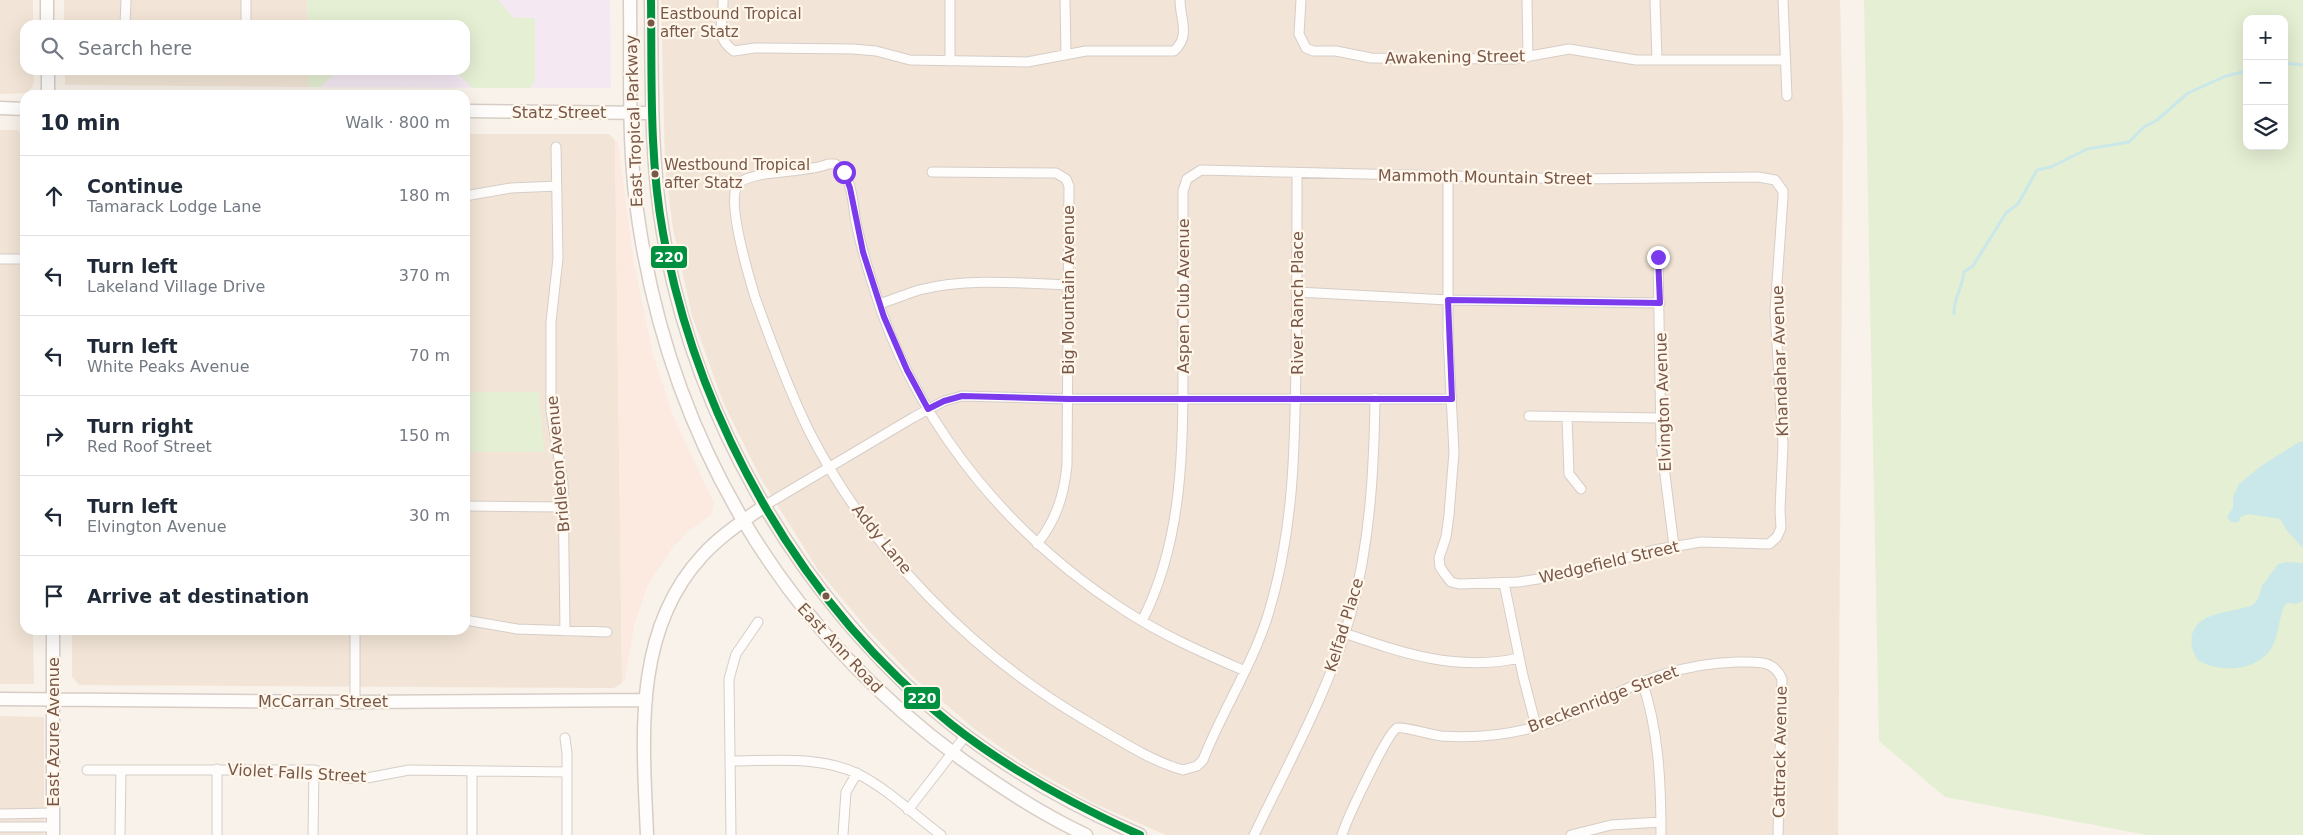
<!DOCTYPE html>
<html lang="en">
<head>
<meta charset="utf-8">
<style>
  :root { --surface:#fff; --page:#f6f6f7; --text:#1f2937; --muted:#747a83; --line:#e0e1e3 }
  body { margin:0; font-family:"DejaVu Sans",sans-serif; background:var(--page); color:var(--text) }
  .controls { position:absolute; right:15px; top:15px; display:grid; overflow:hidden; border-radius:10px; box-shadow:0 5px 20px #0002 }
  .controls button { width:45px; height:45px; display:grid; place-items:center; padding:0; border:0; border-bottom:1px solid var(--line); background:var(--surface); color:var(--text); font:25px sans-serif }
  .stop { position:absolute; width:15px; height:15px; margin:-11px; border:4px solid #7c3aed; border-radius:50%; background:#fff }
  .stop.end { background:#7c3aed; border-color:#fff; box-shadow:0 1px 5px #0008 }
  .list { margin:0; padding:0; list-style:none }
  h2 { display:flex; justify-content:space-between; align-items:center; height:65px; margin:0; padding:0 20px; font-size:21px }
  h2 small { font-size:16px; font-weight:400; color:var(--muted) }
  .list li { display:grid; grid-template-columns:32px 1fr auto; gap:15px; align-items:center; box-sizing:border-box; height:80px; padding:0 20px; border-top:1px solid var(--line) }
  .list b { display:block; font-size:19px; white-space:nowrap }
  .list p { margin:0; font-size:16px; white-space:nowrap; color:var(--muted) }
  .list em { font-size:16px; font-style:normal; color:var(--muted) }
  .icon { flex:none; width:28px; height:28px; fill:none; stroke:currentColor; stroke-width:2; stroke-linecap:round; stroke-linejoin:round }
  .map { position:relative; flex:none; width:2303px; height:835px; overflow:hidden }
  .search { position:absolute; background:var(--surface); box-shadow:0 5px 20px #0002; left:20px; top:20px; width:450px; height:55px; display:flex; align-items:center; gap:12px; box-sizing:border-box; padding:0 18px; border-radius:15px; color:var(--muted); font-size:19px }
  .panel { position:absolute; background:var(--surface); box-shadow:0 5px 20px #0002; left:20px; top:90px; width:450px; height:545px; border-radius:15px }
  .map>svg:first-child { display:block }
  .residential { fill:#f2e5d7 }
  .commercial { fill:#fce9e0 }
  .education { fill:#f4e9f3 }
  .green { fill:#e5efd3; fill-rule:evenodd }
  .water { fill:#cae8ea }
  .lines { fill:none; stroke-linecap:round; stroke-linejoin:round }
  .stream { stroke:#cae8ea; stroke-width:3 }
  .street-casing { stroke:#d6cdc7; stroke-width:11 }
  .secondary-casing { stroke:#d7cdc6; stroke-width:15 }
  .street { stroke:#fefdfc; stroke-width:9 }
  .secondary { stroke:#fefdfc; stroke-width:12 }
  .bus-1-casing { stroke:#fff7ec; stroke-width:11 }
  .bus-1 { stroke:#009140; stroke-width:8 }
  .route { stroke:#7c3aed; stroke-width:6 }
  .bus-dot { fill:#795747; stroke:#fff7ec; stroke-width:2 }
  .labels { text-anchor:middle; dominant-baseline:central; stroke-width:4.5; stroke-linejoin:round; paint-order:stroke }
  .bus-label { font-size:15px; fill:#795747; stroke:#fff7ec; text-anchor:start }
  .street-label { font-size:16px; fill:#795747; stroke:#fff7ec }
  .line-badge { stroke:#fff7ec; stroke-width:2 }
  .badge-label { font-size:14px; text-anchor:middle; font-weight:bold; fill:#fff }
</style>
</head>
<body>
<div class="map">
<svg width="2303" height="835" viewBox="0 0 2303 835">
  <rect width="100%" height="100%" fill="#f8f2ea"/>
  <path class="residential" d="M0 0H33V25H25V70H33L34 81 32 88 26 93 0 94Z
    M64 0H307L308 25H64Z
    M661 0H1840L1843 124 1838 835H1166L1095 804 1029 767 977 731 914 678 869 631 818 570 761 479 723 402 692 316 673 229 665 166Z
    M65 70H308V87L65 85Z
    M0 130H17L25 136V630H33L34 684H0Z
    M465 134H609L615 140 622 683 614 688 79 685 72 677V630H465Z
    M0 716 44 717V835H0Z"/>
  <path class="commercial" d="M615 140 618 143 634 263 653 355 673 416 714 504 711 515 687 532 673 547 648 584 634 626 625 679 622 683Z"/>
  <path class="education" d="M307 0H610L611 88 308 87V70H465V25H308Z"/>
  <path class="green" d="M307 0H498L514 18H535V82L530 88H473L454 70H465V25H308Z
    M1864 0H2303V835H2147L1945 797 1879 741ZM2247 19H2284V146H2247Z
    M308 70H339L320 87H308Z
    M465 392H539L544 452H465Z"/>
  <path class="water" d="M2299 442H2303V548L2288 532 2280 519 2249 514 2240 517 2239 522H2231L2227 517 2233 508V497L2239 484 2261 466Z
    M2286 562 2303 563V601L2296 604 2288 603 2285 605C2279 617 2279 631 2274 643 2262 671 2223 674 2199 661 2193 654 2190 645 2192 635 2198 611 2232 613 2253 605L2258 599 2262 586 2278 564Z"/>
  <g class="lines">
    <path class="stream" d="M2284 63 2303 65
      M1954 314C1953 299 1963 287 1964 272L1973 266 2006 213 2018 204 2037 170 2051 167 2087 149 2129 142 2144 127 2157 120 2188 93 2226 76 2247 71"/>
    <defs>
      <path id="street" d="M723 0C724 23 713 36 734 51L755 48 853 49 876 51 910 60 1027 62 1086 51H1174C1191 36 1180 19 1180 0
        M950 0V61
        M1065 0 1066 55
        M1301 0 1299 34 1306 48 1313 51H1336L1371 58 1514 59 1569 49 1636 60H1784
        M1527 0 1528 57
        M1655 0 1657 60
        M1783 0 1787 96
        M125 25 126 0
        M246 25V0
        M556 147 558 258 551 322V411L563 483 565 631
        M932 172 1056 173 1066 179 1069 186 1067 465C1064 496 1056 520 1037 544
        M465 196 511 188 557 186
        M1658 257 1661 443 1674 546
        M0 259H25
        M1297 292 1448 300 1660 303
        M879 304C892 300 906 294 919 290 967 278 1019 283 1068 285
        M1529 416 1660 418
        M1567 417 1569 474 1581 489
        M465 506 564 507
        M764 506 914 417 944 401 962 396 1068 399H1452
        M1504 583 1523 676 1536 726
        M465 620 517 629 607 632
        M1142 621C1184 539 1183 445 1183 354 1183 300 1183 246 1183 191L1187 179 1201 170 1577 179 1758 177 1775 180 1783 191V197L1775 311 1783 445 1780 510 1781 528 1777 537 1769 544 1701 542 1654 550 1576 572 1544 578 1519 582 1459 584 1451 582 1444 573 1440 567 1439 558 1446 537 1449 515 1454 452 1448 337V175
        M355 630V702
        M1344 633C1402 653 1457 672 1519 658
        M1245 671C1204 653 1162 635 1124 610 1014 539 925 434 881 310 872 283 863 255 857 227 853 211 854 193 847 179 844 173 840 168 835 164H828C807 174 746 169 737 186 727 204 749 277 755 297 771 342 788 388 809 431 870 551 974 656 1090 723 1119 740 1151 761 1183 770L1197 766 1203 760C1222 711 1252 666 1268 615 1294 531 1295 447 1296 360 1297 298 1297 236 1297 174
        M1642 681C1659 731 1661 783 1661 835
        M565 738 567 753V835
        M730 761C771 761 820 755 858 774 888 789 914 815 941 835
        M87 770H314L346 778H367L409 770 567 772
        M472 772V835
        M908 810 966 735
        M0 814 53 813
        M0 827H53
        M120 835 121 770
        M217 835V769
        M313 835 314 770
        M731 835 729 679 736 654 758 622
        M843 835 846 792 857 773
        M1254 835C1289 762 1329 691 1351 613 1370 543 1374 471 1375 398
        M1342 835C1346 821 1387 733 1397 728 1402 726 1431 735 1441 736 1483 739 1527 733 1566 716 1628 689 1667 664 1737 662 1757 662 1773 659 1782 679L1778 835
        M1571 835 1611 825 1661 822"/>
      <path id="secondary" d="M47 0V25
        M630 0C631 74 627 150 639 224 672 442 782 627 960 758 1000 787 1041 814 1086 835
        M651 0C652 78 650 157 663 233 694 414 792 584 928 705 991 760 1064 802 1140 835
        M48 70V95
        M0 108 25 109
        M465 111 652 113
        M53 630V835
        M0 699 355 702 646 700
        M647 835C643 739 632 632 702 556 720 536 742 522 764 506"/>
    </defs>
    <use href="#street" class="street-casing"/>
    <use href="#secondary" class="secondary-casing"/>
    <use href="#street" class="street"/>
    <use href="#secondary" class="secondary"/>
    <defs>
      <path id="bus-1" d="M651 0C652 77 649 157 663 233 698 422 801 605 952 725 1009 770 1074 805 1140 835"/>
    </defs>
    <use href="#bus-1" class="bus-1-casing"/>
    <use href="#bus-1" class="bus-1"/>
  </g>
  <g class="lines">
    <path class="route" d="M844 172 850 188 863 252 884 317 907 370 928 409 944 401 962 396 1068 399H1452L1448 300 1660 303 1658 257"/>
  </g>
  <g class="bus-dot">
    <circle cx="651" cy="23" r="4.5"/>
    <circle cx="655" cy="174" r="4.5"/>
    <circle cx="826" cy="596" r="4.5"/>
  </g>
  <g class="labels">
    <g class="bus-label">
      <text x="660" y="14">Eastbound Tropical<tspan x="660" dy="18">after Statz</tspan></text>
      <text x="664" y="165">Westbound Tropical<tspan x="664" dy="18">after Statz</tspan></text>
    </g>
    <g class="street-label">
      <text transform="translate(1455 57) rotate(-1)">Awakening Street</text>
      <text x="559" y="112">Statz Street</text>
      <text transform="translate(634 121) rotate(-92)">East Tropical Parkway</text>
      <text transform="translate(1485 177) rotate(1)">Mammoth Mountain Street</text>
      <text transform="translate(1068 290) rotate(-90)">Big Mountain Avenue</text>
      <text transform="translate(1183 296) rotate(-90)">Aspen Club Avenue</text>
      <text transform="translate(1297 303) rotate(-90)">River Ranch Place</text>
      <text transform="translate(1780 361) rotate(-92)">Khandahar Avenue</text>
      <text transform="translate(1663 402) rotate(-92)">Elvington Avenue</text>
      <text transform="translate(558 464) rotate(-95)">Bridleton Avenue</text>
      <text transform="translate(882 539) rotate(51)">Addy Lane</text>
      <text transform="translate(1609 562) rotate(-13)">Wedgefield Street</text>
      <text transform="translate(1344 625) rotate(-73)">Kelfad Place</text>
      <text transform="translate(840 648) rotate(47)">East Ann Road</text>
      <text transform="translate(1603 699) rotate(-21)">Breckenridge Street</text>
      <text x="323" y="701">McCarran Street</text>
      <text transform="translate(53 732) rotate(-90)">East Azure Avenue</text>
      <text transform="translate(1780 752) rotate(-89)">Cattrack Avenue</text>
      <text transform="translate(297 773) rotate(3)">Violet Falls Street</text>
    </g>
  </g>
  <g class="line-badge">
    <rect x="650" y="245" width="38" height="24" rx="5" fill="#009140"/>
    <rect x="903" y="686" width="38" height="24" rx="5" fill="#009140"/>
  </g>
  <g class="badge-label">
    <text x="669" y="262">220</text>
    <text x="922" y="703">220</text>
  </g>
</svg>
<div class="controls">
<button>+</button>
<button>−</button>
<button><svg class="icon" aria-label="layers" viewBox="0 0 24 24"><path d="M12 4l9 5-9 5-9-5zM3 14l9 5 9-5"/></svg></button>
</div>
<div class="stop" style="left:844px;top:172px"></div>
<div class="stop end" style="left:1658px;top:257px"></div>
<div class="search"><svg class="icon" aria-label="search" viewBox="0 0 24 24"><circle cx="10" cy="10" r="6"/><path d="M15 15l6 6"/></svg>Search here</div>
<section class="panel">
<h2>10 min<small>Walk · 800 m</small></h2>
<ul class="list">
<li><svg class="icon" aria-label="ahead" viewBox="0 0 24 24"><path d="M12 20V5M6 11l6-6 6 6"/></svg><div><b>Continue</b><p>Tamarack Lodge Lane</p></div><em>180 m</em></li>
<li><svg class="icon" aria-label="left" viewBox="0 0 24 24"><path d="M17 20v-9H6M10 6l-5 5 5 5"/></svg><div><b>Turn left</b><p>Lakeland Village Drive</p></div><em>370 m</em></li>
<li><svg class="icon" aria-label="left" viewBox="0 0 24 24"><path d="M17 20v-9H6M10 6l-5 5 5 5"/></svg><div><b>Turn left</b><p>White Peaks Avenue</p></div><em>70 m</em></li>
<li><svg class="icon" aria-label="right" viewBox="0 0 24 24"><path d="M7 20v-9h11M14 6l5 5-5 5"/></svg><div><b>Turn right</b><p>Red Roof Street</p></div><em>150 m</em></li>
<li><svg class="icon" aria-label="left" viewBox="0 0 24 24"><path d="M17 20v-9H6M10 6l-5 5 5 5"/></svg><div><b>Turn left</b><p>Elvington Avenue</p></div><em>30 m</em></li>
<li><svg class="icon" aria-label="arrive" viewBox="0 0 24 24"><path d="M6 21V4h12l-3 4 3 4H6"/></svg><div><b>Arrive at destination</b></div></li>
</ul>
</section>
</div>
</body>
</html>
